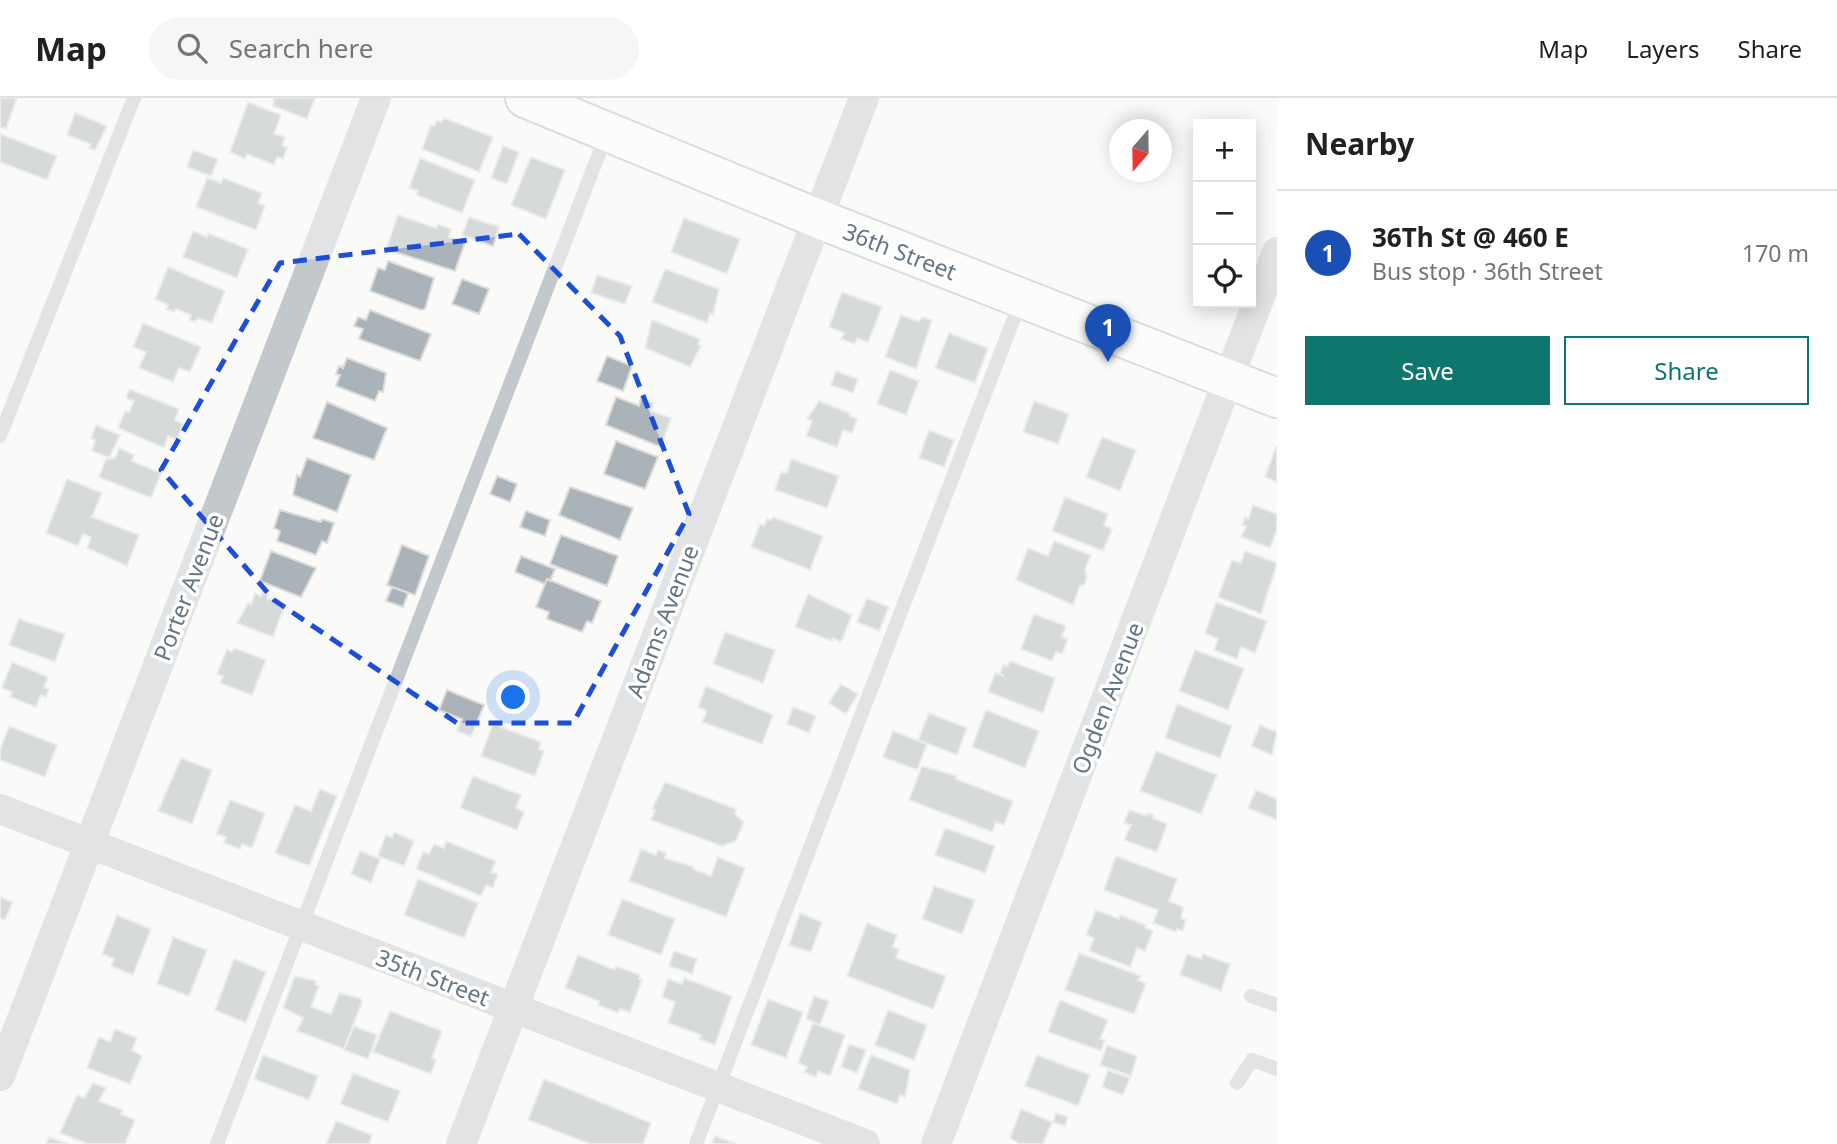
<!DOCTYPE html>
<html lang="en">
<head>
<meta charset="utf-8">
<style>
  :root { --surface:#fff; --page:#f6f6f6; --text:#202124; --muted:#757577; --line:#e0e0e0; --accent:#0f766e }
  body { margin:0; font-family:"Noto Sans",sans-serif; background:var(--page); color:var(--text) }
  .controls { position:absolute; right:21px; top:21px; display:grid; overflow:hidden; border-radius:0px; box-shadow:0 4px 18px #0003 }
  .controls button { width:63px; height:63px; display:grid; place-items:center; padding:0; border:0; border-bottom:2px solid var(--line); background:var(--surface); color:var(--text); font:35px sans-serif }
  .compass { position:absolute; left:1109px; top:21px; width:63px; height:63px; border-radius:50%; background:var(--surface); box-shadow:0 4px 18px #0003; rotate:200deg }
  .you { position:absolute; left:514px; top:600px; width:24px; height:24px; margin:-18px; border:5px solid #fff; border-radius:50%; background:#1a73e8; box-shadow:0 0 0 10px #1a73e833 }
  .badge { display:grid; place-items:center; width:46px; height:46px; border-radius:50%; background:var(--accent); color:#fff; font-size:23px; font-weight:700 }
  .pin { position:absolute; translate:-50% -58px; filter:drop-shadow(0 2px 4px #0008) }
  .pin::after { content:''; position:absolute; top:37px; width:24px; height:21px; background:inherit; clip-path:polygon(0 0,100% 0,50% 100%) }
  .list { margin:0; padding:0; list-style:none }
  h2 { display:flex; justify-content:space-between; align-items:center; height:91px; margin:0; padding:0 28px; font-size:30px }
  h2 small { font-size:23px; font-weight:400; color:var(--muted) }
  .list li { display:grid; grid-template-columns:46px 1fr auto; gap:21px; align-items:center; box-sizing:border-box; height:126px; padding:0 28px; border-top:2px solid var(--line) }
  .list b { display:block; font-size:26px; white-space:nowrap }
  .list p { margin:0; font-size:23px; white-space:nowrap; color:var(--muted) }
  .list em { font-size:23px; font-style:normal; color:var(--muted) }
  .actions { display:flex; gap:14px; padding:21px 28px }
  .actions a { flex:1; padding:16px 0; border:2px solid var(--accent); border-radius:0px; text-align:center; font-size:24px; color:var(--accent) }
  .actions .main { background:var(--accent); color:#fff }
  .icon { flex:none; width:38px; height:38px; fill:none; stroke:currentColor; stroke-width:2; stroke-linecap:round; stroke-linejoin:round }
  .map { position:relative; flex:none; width:1277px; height:1046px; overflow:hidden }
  header { display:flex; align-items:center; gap:42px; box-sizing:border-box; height:98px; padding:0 35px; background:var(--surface); border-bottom:2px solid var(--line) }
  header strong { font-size:33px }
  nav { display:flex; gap:38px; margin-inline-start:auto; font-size:24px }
  .search { width:490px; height:63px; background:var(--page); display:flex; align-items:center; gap:18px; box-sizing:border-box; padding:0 24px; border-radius:38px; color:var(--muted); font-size:26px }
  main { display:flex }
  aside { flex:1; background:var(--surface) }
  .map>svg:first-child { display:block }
  .building { fill:#aab3b9; stroke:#dcdcda; stroke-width:2 }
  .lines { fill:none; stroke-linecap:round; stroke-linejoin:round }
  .secondary-casing { stroke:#b3babf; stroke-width:42 }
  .service { stroke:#c3c8cc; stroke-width:14 }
  .minor { stroke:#c3c8cc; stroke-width:30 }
  .secondary { stroke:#fff; stroke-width:38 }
  .marked { fill:none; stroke:#1d4ed8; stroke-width:5; stroke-dasharray:14 9; stroke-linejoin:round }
  .labels { text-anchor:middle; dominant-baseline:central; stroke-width:7; stroke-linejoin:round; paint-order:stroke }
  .street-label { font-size:23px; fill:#657683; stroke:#fff }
</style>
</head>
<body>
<header>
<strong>Map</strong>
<div class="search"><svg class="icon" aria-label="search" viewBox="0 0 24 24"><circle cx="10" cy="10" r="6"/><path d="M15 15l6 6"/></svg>Search here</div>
<nav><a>Map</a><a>Layers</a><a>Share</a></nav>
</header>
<main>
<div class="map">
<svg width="1277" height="1046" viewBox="0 0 1277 1046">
  <rect width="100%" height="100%" fill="#fafaf8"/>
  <path class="building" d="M0 0H17L6 31 0 29Z
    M274 0H315L307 21 273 8Z
    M248 4 281 17 274 36 285 39 282 47 287 50 283 61 277 59 274 67 247 56 245 61 230 54Z
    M75 15 107 28 95 52 89 50 91 46 67 37Z
    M444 20 493 39 479 74 422 51 431 27 434 28 437 22 442 24Z
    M0 36 57 58 47 82 0 64Z
    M503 48 519 54 507 86 491 80Z
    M193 52 218 61 211 78 187 69Z
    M531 59 565 72 546 121 511 107Z
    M420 60 475 82 462 115 416 97 418 93 409 90Z
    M207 80 221 85 223 80 262 95 258 105 265 108 256 132 196 109Z
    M398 117 436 130 438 126 451 131 449 139 465 144 455 173 386 151Z
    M469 119 499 129 493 148 462 137Z
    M684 120 740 141 727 176 671 154Z
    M193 133 207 139 208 135 248 151 237 180 183 159Z
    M388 163 434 180 425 211 421 212 370 193 378 170 385 172Z
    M168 169 225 193 212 225 198 220 195 224 189 222 191 217 176 211 174 214 166 211 168 207 155 201Z
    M665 171 719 191 713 217 710 215 707 225 652 204Z
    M597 177 632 188 625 206 591 195Z
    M462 181 489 191 479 216 452 206Z
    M842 194 882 209 868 244 857 240 855 246 841 241 844 235 829 229Z
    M370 212 431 236 420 263 359 241 363 231 354 228 358 219 366 222Z
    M901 217 919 224 922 219 932 222 916 271 885 259Z
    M652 222 700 241 698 247 701 248 690 269 645 250Z
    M143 225 201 249 190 274 179 270 173 284 139 270 146 254 133 249Z
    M949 235 988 250 975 285 935 270Z
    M607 258 632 268 623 293 597 283Z
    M347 260 386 275 383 294 379 293 375 303 336 288 340 277 336 276 339 268 343 270Z
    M890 272 919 283 906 317 877 306Z
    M836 273 858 281 853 295 831 287Z
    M129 291 179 311 175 322 183 326 177 342 168 338 164 350 118 330 125 313 129 314 134 303 126 300Z
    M616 299 639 308 641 300 654 305 651 313 671 320 661 349 606 327Z
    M819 303 850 315 849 318 857 321 852 335 843 332 837 349 806 338 812 323 807 321Z
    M1034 303 1069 316 1058 346 1023 334Z
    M327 304 387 330 374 362 313 340Z
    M96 327 120 337 109 360 92 353 95 342 91 340Z
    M929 332 954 342 944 369 919 360Z
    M1102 339 1136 352 1120 393 1086 379Z
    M616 343 658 359 645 391 604 376Z
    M1276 349H1277V384L1265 379Z
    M119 350 134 357 132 363 161 375 151 400 99 379 106 361 115 360Z
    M307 360 351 377 337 414 293 397 297 377 300 379Z
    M791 361 839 378 827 410 775 392 781 374 787 375Z
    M497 378 517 386 510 404 490 396Z
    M67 381 102 395 92 419 139 437 127 468 87 450 91 439 83 436 78 448 46 435Z
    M570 389 633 410 620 442 559 417Z
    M1065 399 1108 416 1104 427 1112 431 1103 453 1052 433Z
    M1253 407 1277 416V431L1270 450 1241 439 1246 428 1242 427 1245 419 1248 421Z
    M280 412 321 424 322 421 334 425 327 445 322 443 316 457 277 443 280 433 274 430Z
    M526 413 550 422 545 438 520 429Z
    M773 419 823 438 810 472 751 449 760 426 764 428 767 421 771 422Z
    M561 437 618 458 607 488 550 466Z
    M1054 443 1091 457 1085 472 1087 480 1084 487 1080 488 1073 507 1016 482 1028 450 1048 458Z
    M402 447 429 458 415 497 387 487Z
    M271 453 316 470 301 499 260 483Z
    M1245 453 1277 465 1261 516 1218 499 1232 462 1241 465Z
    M521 458 555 471 550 483 547 481 545 486 515 474Z
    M547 481 601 503 592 525 587 523 582 534 547 521 549 514 536 509Z
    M392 489 408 495 403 509 386 503Z
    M263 494 268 496 267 500 285 507 273 539 237 525 248 505 251 506 255 495 261 498Z
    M808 496 852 517 841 544 833 540 832 543 795 529Z
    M867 500 889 509 879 533 857 524Z
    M1216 504 1267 523 1255 555 1241 549 1237 561 1214 552 1218 541 1205 535Z
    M1034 516 1066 528 1062 539 1068 541 1062 556 1056 554 1052 563 1021 551Z
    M19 521 65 536 55 564 9 547Z
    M725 534 775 552 763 585 713 566Z
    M234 550 266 562 252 597 220 585 223 578 217 576 227 551 232 554Z
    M1195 552 1244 570 1228 612 1179 593Z
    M1010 563 1055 580 1043 615 988 594 995 575 1004 578 1000 576 1003 567 1008 568Z
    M12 564 48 579 44 589 49 591 46 599 41 597 36 609 10 599 12 594 2 590Z
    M841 586 858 596 846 616 829 605Z
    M706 588 773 617 762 646 702 624 707 613 698 609Z
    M447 592 484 607 471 639 457 633 462 621 439 612Z
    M1177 606 1232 628 1220 660 1165 640Z
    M793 609 816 618 809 635 787 626Z
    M986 612 1039 633 1025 670 972 649Z
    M929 615 967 630 957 657 918 642Z
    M493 626 541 644 539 651 544 653 535 678 481 658Z
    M1260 627 1277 634 1272 657 1251 648Z
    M9 628 57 647 45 679 0 662V652Z
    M893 633 927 646 917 672 883 659Z
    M1156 653 1217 677 1201 716 1140 693Z
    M181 660 212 672 192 726 158 713Z
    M922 668 957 678 956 681 1013 703 1004 727 996 724 992 734 909 702Z
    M473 678 521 697 516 710 524 714 517 732 460 710Z
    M665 684 736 711 735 716 744 724 736 743 722 748 651 722 655 712 652 711Z
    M320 691 337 698 309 768 275 755 295 707 311 713Z
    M1256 692 1277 701V722L1248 710Z
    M230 702 265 715 252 750 242 746 240 751 224 745 226 739 216 736Z
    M1129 712 1147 718 1148 715 1154 717 1153 720 1167 726 1157 754 1124 742 1131 727 1124 725Z
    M945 730 995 748 985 775 935 757Z
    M394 734 414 743 404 768 378 758 386 737 392 740Z
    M446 743 496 763 491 774 498 776 493 790 486 787 481 798 416 771 423 754 429 756 434 746 444 750Z
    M641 751 656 757 658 752 666 755 665 760 694 769 693 771 711 778 718 759 745 770 726 819 629 783Z
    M360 753 380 761 371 785 351 776Z
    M1116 758 1177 781 1169 803 1183 809 1181 820 1186 822 1183 833 1177 831 1176 834 1153 825 1158 812 1104 792Z
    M418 781 478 805 464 840 404 817Z
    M934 788 975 802 962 836 922 821Z
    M0 799 13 804 5 822 0 820Z
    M622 801 675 821 661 857 608 837Z
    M1096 812 1119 821 1120 817 1146 827 1145 830 1153 833 1145 853 1137 850 1130 869 1089 853 1094 840 1086 837Z
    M800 815 822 824 811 854 789 847Z
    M117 817 151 831 133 877 111 868 114 861 102 856Z
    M867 825 897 837 893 849 899 851 896 860 946 878 933 911 847 878Z
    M173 839 207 852 189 898 157 886Z
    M674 853 697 861 692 876 669 868Z
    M1079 855 1141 878 1138 882 1146 886 1134 916 1065 892Z
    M1187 856 1201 861 1203 856 1230 866 1221 893 1180 877Z
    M578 857 615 872 616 868 640 877 639 881 642 882 630 914 620 911 618 915 598 907 599 903 565 890Z
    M234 861 266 874 246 925 215 912Z
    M295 878 316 883 315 886 319 888 311 909 331 916 339 895 360 900 362 904 344 951 297 933 303 920 283 910Z
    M684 880 732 898 715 947 699 941 701 937 668 925 675 904 662 899 668 881 682 886Z
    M814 898 829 903 820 927 806 921Z
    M768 901 803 914 786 960 751 947Z
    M1060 902 1108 922 1100 941 1105 942 1101 953 1048 934Z
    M888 912 927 927 914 962 875 947Z
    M390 913 442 933 432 960 436 962 431 976 373 954Z
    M813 925 845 937 830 978 818 973 816 979 804 974 807 969 798 965Z
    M354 928 377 937 368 961 344 952Z
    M115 931 137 940 132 952 142 958 130 986 87 970 99 939 110 944Z
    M849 946 866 952 857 975 841 969Z
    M1107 947 1137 958 1131 978 1100 967Z
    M263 957 318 978 309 1002 254 981Z
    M871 957 910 972 905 999 900 997 897 1006 858 991Z
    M1037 957 1090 977 1078 1008 1025 988Z
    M1108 972 1130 980 1123 997 1102 989Z
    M353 975 400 993 388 1024 340 1006Z
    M544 981 651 1025 643 1046H590L528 1022Z
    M93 985 106 990 99 1003 123 1012 121 1016 135 1022 125 1046H88L60 1035 77 997 84 1000Z
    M1021 1011 1052 1024 1043 1046H1020L1010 1040Z
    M1056 1015 1068 1019 1065 1028 1053 1024Z
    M336 1023 372 1037 369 1046H326Z
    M715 1038 737 1046H712Z
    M49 1039 68 1046H46Z"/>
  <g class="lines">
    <defs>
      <path id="secondary" d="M525 0 819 121 1277 300"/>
    </defs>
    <use href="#secondary" class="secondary-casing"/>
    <path class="service" d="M0 338 134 0
      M1251 898 1277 907
      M1237 985 1252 962 1277 971
      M217 1046 607 35
      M696 1046 1021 202"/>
    <path class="minor" d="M0 711 865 1046
      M0 978 376 0
      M461 1046 864 0
      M936 1046 1277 154"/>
    <use href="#secondary" class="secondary"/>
  </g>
  <path d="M0 0H1277V1046H0ZM519 136 620 238 689 416 573 625H457L274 502 161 372 280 165Z" fill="#fafaf8" fill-opacity=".55" fill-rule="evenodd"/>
  <path class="marked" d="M519 136 620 238 689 416 573 625H457L274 502 161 372 280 165Z"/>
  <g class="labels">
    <g class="street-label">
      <text transform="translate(900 153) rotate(21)">36th Street</text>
      <text transform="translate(188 489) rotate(-69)">Porter Avenue</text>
      <text transform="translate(662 523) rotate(-69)">Adams Avenue</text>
      <text transform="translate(1107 600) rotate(-69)">Ogden Avenue</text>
      <text transform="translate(433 879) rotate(21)">35th Street</text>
    </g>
  </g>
</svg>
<div class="controls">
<button>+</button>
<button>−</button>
<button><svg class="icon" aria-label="locate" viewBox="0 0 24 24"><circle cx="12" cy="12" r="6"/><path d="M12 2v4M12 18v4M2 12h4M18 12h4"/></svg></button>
</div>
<svg class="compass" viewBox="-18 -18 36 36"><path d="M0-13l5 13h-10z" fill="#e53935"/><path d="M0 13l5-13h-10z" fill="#757577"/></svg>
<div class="you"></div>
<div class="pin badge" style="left:1108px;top:264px;background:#1a4fb4">1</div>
</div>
<aside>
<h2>Nearby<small></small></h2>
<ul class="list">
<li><span class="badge" style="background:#1a4fb4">1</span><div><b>36Th St @ 460 E</b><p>Bus stop · 36th Street</p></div><em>170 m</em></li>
</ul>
<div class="actions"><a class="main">Save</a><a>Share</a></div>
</aside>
</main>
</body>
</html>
